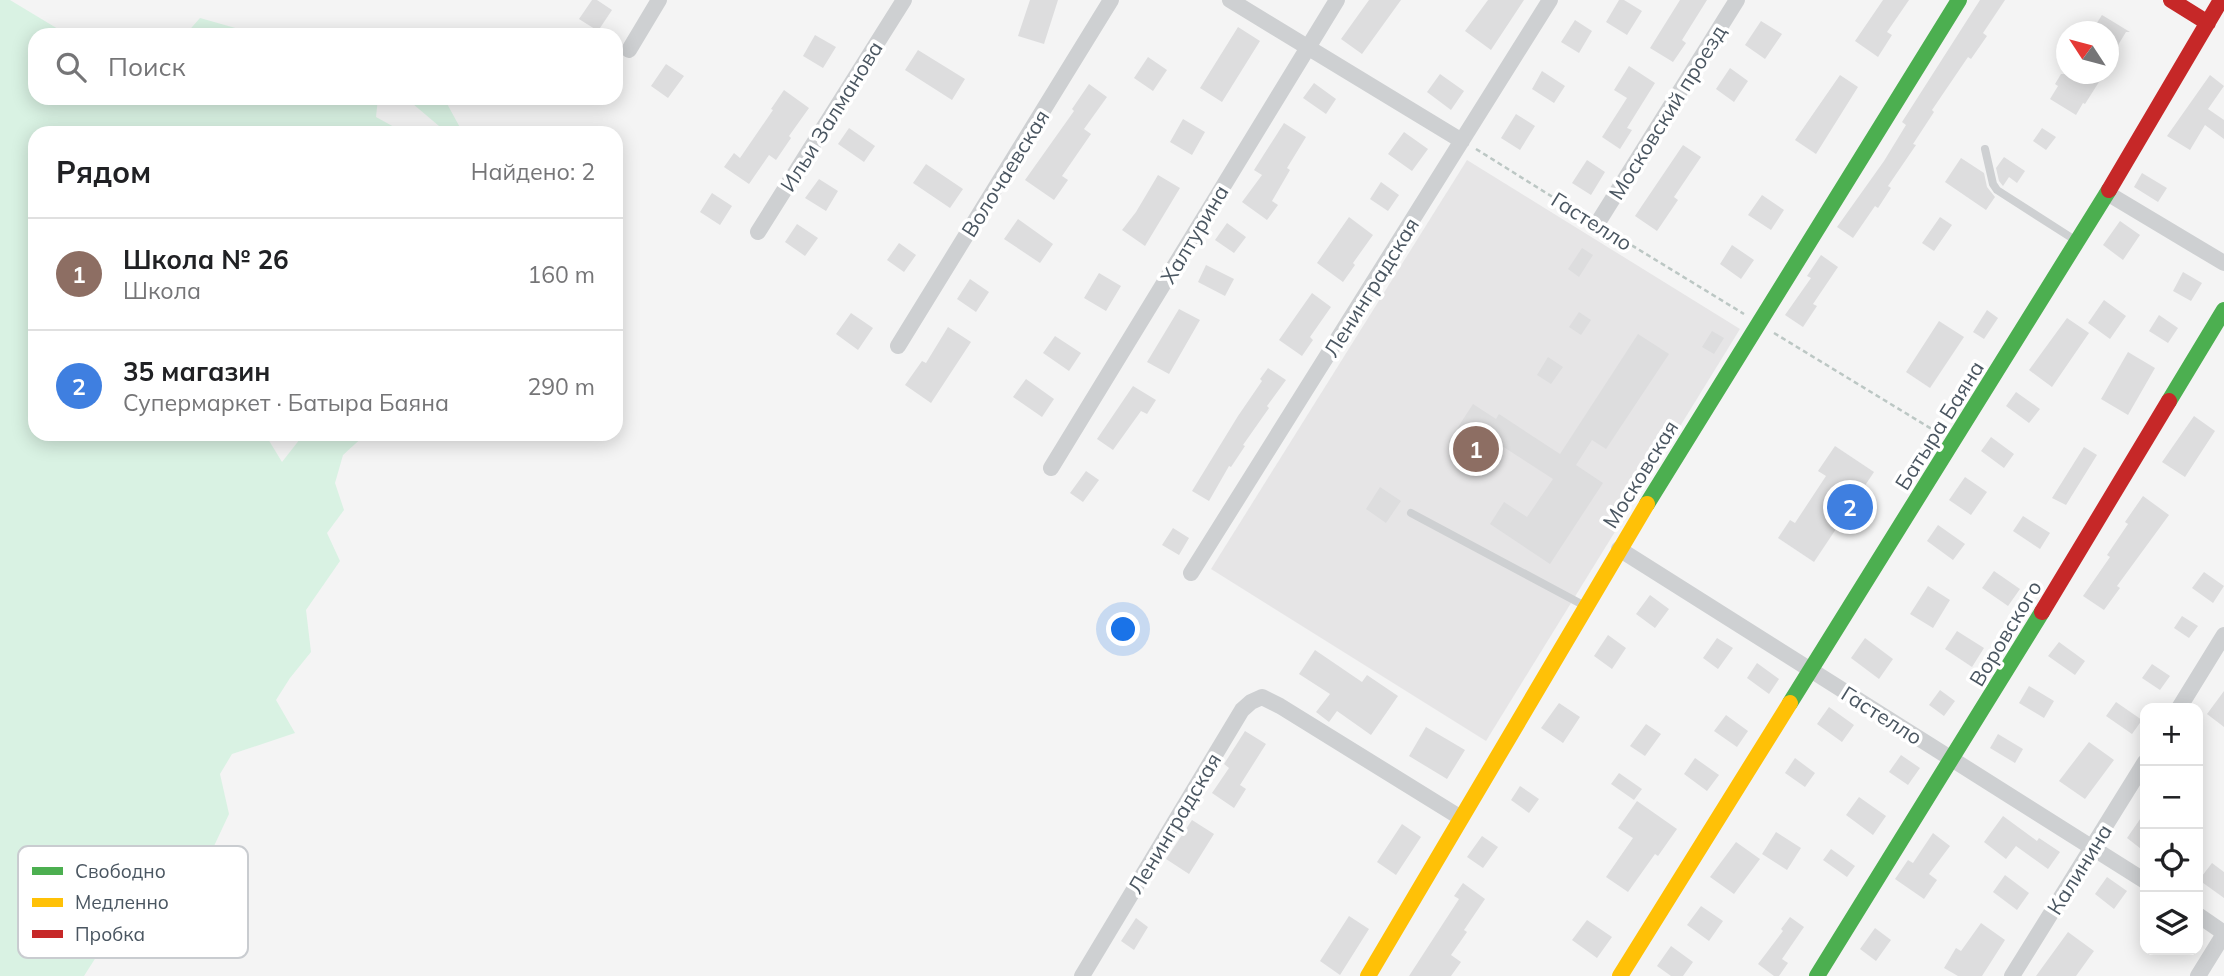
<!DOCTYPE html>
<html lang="ru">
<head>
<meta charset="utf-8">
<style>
  :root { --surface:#fff; --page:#f2f2f2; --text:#202124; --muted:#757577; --line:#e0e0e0; --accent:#868d94 }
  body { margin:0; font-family:Mulish,sans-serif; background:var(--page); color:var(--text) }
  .controls { position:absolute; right:21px; bottom:21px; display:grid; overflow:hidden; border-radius:14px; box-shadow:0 4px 18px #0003 }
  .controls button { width:63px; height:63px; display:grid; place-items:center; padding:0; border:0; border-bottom:2px solid var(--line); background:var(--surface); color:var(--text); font:35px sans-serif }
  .compass { position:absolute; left:2056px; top:21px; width:63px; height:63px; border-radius:50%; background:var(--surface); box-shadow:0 4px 18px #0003; rotate:306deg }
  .you { position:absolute; left:1124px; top:630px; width:24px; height:24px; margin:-18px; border:5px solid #fff; border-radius:50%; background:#1a73e8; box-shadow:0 0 0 10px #1a73e833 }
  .badge { display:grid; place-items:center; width:46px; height:46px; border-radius:50%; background:var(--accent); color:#fff; font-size:23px; font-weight:700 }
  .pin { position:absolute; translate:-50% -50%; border:4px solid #fff; box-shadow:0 2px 7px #0006 }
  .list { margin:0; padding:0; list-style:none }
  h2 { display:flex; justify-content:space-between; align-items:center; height:91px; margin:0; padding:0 28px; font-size:30px }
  h2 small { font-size:23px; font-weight:400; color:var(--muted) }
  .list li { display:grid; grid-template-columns:46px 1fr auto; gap:21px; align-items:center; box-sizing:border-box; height:112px; padding:0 28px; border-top:2px solid var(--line) }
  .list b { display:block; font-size:26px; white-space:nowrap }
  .list p { margin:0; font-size:23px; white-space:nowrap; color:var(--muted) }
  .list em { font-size:23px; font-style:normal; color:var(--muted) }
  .icon { flex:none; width:38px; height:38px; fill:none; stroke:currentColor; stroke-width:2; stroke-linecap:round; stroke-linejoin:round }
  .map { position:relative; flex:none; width:2224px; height:976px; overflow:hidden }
  .search { position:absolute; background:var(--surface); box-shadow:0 4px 18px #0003; left:28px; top:28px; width:595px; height:77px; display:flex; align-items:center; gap:18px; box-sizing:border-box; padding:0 24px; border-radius:21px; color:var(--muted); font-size:26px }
  .panel { position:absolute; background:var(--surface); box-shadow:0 4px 18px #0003; left:28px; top:126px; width:595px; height:315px; border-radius:21px }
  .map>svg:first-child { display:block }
  .education { fill:#e6e5e6 }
  .green { fill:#d9f2e3 }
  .building { fill:#ddddde }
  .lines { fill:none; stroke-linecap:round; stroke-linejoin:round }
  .path { stroke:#bcc7c4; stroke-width:2.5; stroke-dasharray:5 3.5; stroke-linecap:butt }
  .lane { stroke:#ced0d2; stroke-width:8 }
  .street { stroke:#ced0d2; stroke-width:16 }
  .fast { stroke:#4caf50; stroke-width:16 }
  .slow { stroke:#ffc107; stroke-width:16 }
  .jam { stroke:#c62828; stroke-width:16 }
  .labels { text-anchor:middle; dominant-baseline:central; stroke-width:7; stroke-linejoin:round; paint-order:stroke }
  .street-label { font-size:21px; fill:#4a5661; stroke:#fff }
  .key { fill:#fff; stroke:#c9ccd0; stroke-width:2 }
  .key-label { font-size:19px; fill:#4a5661 }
</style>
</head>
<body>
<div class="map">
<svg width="2224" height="976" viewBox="0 0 2224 976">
  <rect width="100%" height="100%" fill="#f4f4f4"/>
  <path class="education" d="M1467 160 1740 329 1486 741 1211 569Z"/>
  <path class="green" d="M0 0H10L68 35H35V98H378L376 117 405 133H35V434H265L282 462 300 439 330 438 332 434H366L343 455 335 483 344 510 327 533 340 561 306 610 311 652 290 678 276 700 295 733 232 754 220 774 229 814 207 861 187 866 162 919 105 943 84 976H0Z
    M200 18 253 33 283 35H185Z
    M445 100 463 133H421L439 126 413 104Z"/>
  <path class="building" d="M592 0H597L612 10 598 31 579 19Z
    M1030 0H1058L1044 44 1018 36Z
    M1369 0H1401L1362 54 1341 39Z
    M1488 0H1524L1491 50 1465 31Z
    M1619 0H1624L1642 11 1627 35 1606 22Z
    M1680 0H1707L1682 40 1686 43 1673 62 1650 48Z
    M1883 0H1909L1887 32 1892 35 1878 57 1855 41Z
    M1980 0H2005L1983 33 1987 36 1971 59 1968 57 1932 110 1934 112 1913 144 1916 145 1888 186 1891 188 1878 208 1875 206 1853 238 1837 227 1884 161 1906 125 1902 122Z
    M2102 15 2130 32H2126L2109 60V32H2091Z
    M1575 20 1592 31 1579 53 1561 42Z
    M1761 21 1782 34 1765 59 1745 45Z
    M1238 27 1260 41 1222 102 1200 88Z
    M815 35 836 47 823 68 803 56Z
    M918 50 965 79 952 100 905 70Z
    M1148 57 1167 70 1153 91 1134 78Z
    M666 64 684 76 668 98 651 86Z
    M1629 66 1655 83 1627 128 1632 130 1620 149 1602 137 1627 98 1614 90Z
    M1730 68 1748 81 1734 102 1716 89Z
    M1542 71 1565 86 1554 103 1532 89Z
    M1440 74 1464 91 1451 110 1427 92Z
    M2061 74H2104L2085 104 2083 103 2076 115 2050 99 2058 86 2055 84Z
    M1840 75 1858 87 1816 154 1795 140Z
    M2210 75 2224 86 2208 109 2224 120V139L2205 125 2190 150 2167 136Z
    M1314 83 1336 99 1326 114 1303 98Z
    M1089 84 1107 97 1084 129 1091 134 1062 176 1068 180 1054 200 1025 180 1074 111 1072 109Z
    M784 90 809 108 789 136 791 138 776 160 769 155 749 184 724 167 734 153 740 158 773 110 771 109Z
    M1516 114 1535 126 1520 150 1501 138Z
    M1183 119 1205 132 1192 155 1170 142Z
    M1284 123 1306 137 1287 168 1290 170 1272 201 1278 205 1267 220 1242 202 1262 175 1254 170Z
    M849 128 875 146 864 162 838 144Z
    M2042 128 2056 137 2046 150 2033 141Z
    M1404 132 1428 149 1412 171 1388 154Z
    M1683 145 1701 157 1674 197 1678 200 1657 231 1635 216Z
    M2004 157 2025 171 2017 183 2009 177 2003 186 1999 181 1996 168Z
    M1961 158 1984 173 1987 187 1995 197 1986 210 1945 182Z
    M1587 160 1605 172 1591 195 1572 183Z
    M926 164 963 189 950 208 913 183Z
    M2142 173 2167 188 2158 202 2134 187Z
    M1158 175 1180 188 1145 246 1122 230 1136 212Z
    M819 179 838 191 826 211 805 198Z
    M1381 182 1399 195 1388 211 1370 199Z
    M712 193 732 206 720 225 700 212Z
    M1762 195 1784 210 1771 230 1748 215Z
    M1349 217 1373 235 1353 263 1355 265 1343 282 1317 263Z
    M1940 217 1952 225 1934 251 1922 243Z
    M1018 219 1053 244 1040 263 1004 239Z
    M2120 221 2140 235 2123 260 2103 245Z
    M1227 223 1246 237 1234 253 1215 240Z
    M797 224 818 238 805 256 785 242Z
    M899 243 916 255 904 272 887 260Z
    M1732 245 1754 260 1741 279 1720 264Z
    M1582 248 1593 255 1579 277 1568 269Z
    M1821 255 1838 267 1813 304 1817 306 1803 327 1785 315 1811 278 1807 276Z
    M1206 265 1234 279 1225 296 1198 282Z
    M2183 272 2202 283 2191 301 2173 291Z
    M1099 273 1121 286 1106 311 1084 298Z
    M970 279 989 292 976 312 957 299Z
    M1312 293 1331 307 1310 337 1313 340 1302 356 1279 340Z
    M2104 300 2126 316 2110 339 2088 323Z
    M1179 309 1200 320 1169 374 1147 362Z
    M1987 310 1998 318 1984 339 1973 332Z
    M1579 312 1591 320 1581 335 1569 327Z
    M851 313 873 328 858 350 836 334Z
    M2159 315 2178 328 2168 343 2149 331Z
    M2067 318 2089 333 2052 387 2029 370Z
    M1939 321 1964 337 1930 388 1906 372Z
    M948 327 971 342 931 403 905 385 922 361 926 363Z
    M1712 331 1724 338 1714 354 1702 347Z
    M1638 334 1669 354 1606 449 1592 440 1576 465 1603 483 1550 564 1490 524 1504 502 1527 517 1553 479 1482 433 1468 454 1449 441 1473 404 1496 419 1499 414 1560 454Z
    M1055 336 1081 353 1069 371 1043 353Z
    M2128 352 2155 368 2128 415 2101 399Z
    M1548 357 1563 367 1551 384 1537 375Z
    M1268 368 1286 380 1267 406 1269 408 1243 445 1245 446 1231 467 1229 466 1209 501 1192 491 1238 416 1262 381 1260 379Z
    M1026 379 1054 399 1042 417 1013 397Z
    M1133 386 1156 400 1147 414 1141 411 1113 450 1097 439Z
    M2016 392 2040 409 2029 423 2006 406Z
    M2194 416 2215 431 2185 477 2162 462Z
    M1991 437 2014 454 2004 468 1981 451Z
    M1835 446 1874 472 1814 562 1778 538 1790 520 1795 523 1826 476 1818 471Z
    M2084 447 2097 455 2066 505 2052 498Z
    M1086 471 1099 480 1083 502 1070 493Z
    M1965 477 1987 492 1971 515 1949 500Z
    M1380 487 1401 501 1386 523 1366 509Z
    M2143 496 2169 515 2117 586 2120 588 2104 610 2083 596 2110 557 2107 555 2128 524 2125 522Z
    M2023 516 2050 533 2040 549 2013 531Z
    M1938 525 1965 544 1953 560 1927 541Z
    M1173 528 1189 538 1179 555 1162 545Z
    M1994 571 2020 589 2008 606 1982 588Z
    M2204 572 2224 586 2213 603 2192 588Z
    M1928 586 1950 600 1933 628 1910 614Z
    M1650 595 1669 609 1655 628 1636 614Z
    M2182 616 2198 626 2189 638 2174 628Z
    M1957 631 1984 648 1972 667 1945 649Z
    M1608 635 1626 648 1612 669 1594 656Z
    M1717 638 1733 648 1718 669 1703 658Z
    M1865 638 1893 659 1879 679 1851 658Z
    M2059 642 2085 661 2075 675 2048 656Z
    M1315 650 1362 682 1367 675 1398 696 1371 735 1337 711 1329 722 1316 712 1330 694 1299 674Z
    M1757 663 1779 679 1769 694 1747 678Z
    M2152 664 2170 676 2160 690 2142 678Z
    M2029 686 2054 701 2044 718 2019 703Z
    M1940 690 1955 701 1944 716 1929 705Z
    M2224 691V727L2207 714Z
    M2116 702 2142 720 2132 734 2106 716Z
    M1559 703 1580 717 1563 743 1541 728Z
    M1829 707 1854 725 1842 742 1817 724Z
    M1726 715 1748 731 1737 747 1714 731Z
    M1646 724 1661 734 1645 756 1630 746Z
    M1426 727 1465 750 1447 779 1409 756Z
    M1245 731 1266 744 1240 785 1246 789 1234 808 1212 793 1229 768 1224 764Z
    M1998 734 2023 749 2015 763 1990 748Z
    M2089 742 2114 760 2085 799 2059 781Z
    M1901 755 1920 768 1908 785 1889 772Z
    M1695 758 1719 775 1707 791 1684 774Z
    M1795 758 1815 773 1805 787 1785 773Z
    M1619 773 1642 789 1634 800 1611 784Z
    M1520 786 1539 799 1529 813 1511 800Z
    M1859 797 1886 816 1873 835 1846 815Z
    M1637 801 1677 829 1658 856 1655 854 1628 892 1606 877 1633 838 1618 828Z
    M2145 812V852L2127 838Z
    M2003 816 2037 841 2039 838 2060 852 2048 869 2016 846 2006 859 1984 842Z
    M1192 820 1214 834 1189 874 1166 859Z
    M1402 824 1421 837 1396 875 1377 862Z
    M1776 832 1801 848 1787 870 1762 854Z
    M1933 833 1950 846 1929 874 1937 880 1924 899 1895 879 1908 860 1913 863Z
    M1482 836 1498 847 1483 868 1467 857Z
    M1736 842 1760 859 1734 894 1710 877Z
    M1831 849 1855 866 1847 877 1823 860Z
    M2212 863 2224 872V898L2199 880Z
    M2005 875 2029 893 2017 910 1993 892Z
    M2107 877 2127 891 2114 909 2095 894Z
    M1463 883 1485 899 1464 930 1467 932 1451 955 1461 962 1451 976H1409L1459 899 1454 896Z
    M1701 906 1723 921 1709 941 1687 925Z
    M1349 916 1369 929 1340 975 1320 961Z
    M1790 917 1804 927 1782 959 1788 963 1779 976H1774L1758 964 1783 931 1781 929Z
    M1136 918 1148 927 1134 950 1121 941Z
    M1587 920 1612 937 1597 958 1572 940Z
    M1981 923 2005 940 1982 976H1958L1944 968 1956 948 1961 951Z
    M1875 928 1891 940 1876 961 1860 949Z
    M2068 932 2094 951 2076 976H2036Z
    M1671 946 1693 962 1683 976H1671L1657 966Z"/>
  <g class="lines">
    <path class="path" d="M1476 149 1583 216
      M1610 232 1744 314
      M1774 333 1935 431"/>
    <path class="lane" d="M1985 149 1993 184 1997 190 2075 240
      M1411 513 1585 606"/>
    <path class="street" d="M1230 0 1462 141
      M629 50 659 0
      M2107 193 2224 263
      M1597 224 1737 0
      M758 232 904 0
      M898 346 1111 0
      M1051 468 1337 0
      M1619 549 2145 881
      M1191 573 1550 0
      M2179 708 2224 635
      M2198 915 2224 933
      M1082 976 1242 710 1251 702 1262 697 1280 706 1461 818
      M2012 976 2145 762
      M2198 976 2224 934"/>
    <path class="fast" d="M2169 401 2224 310
      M1647 504 1959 0
      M1790 703 2109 190
      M1817 976 2042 612"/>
    <path class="slow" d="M1368 976 1647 504
      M1620 976 1790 703"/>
    <path class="jam" d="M2171 0 2208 23
      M2109 190 2221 0
      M2042 612 2169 401"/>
  </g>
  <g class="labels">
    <g class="street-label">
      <text transform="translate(1667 112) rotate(-58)">Московский проезд</text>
      <text transform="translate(831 116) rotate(-58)">Ильи Залманова</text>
      <text transform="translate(1005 173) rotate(-58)">Волочаевская</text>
      <text transform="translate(1592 221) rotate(32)">Гастелло</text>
      <text transform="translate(1194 234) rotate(-59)">Халтурина</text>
      <text transform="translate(1371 287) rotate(-58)">Ленинградская</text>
      <text transform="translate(1939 425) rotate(-58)">Батыра Баяна</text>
      <text transform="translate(1640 474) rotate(-58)">Московская</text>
      <text transform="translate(2005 633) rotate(-59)">Воровского</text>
      <text transform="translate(1882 715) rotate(32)">Гастелло</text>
      <text transform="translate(1174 823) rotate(-59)">Ленинградская</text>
      <text transform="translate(2079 869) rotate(-58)">Калинина</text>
    </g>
  </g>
  <rect x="18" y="846" width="230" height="112" rx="10" class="key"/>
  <rect x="32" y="867" width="31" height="8" fill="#4caf50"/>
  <rect x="32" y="898" width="31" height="9" fill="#ffc107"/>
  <rect x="32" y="930" width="31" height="8" fill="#c62828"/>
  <g class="key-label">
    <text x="75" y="878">Свободно</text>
    <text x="75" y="909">Медленно</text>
    <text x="75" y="941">Пробка</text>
  </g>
</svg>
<div class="controls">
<button>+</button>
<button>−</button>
<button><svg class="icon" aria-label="locate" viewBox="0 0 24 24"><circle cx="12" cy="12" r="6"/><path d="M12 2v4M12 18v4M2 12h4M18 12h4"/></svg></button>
<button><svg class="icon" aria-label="layers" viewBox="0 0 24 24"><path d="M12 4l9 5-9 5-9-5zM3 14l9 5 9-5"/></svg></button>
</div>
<svg class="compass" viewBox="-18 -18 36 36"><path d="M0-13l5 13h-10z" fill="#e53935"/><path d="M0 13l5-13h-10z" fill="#757577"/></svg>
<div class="you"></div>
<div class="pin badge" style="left:1476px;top:449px;background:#8d6e63">1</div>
<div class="pin badge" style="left:1850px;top:507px;background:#3f7fe0">2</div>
<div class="search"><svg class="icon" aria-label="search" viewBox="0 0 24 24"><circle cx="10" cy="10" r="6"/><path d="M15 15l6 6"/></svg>Поиск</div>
<section class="panel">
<h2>Рядом<small>Найдено: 2</small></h2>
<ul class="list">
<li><span class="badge" style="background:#8d6e63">1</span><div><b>Школа № 26</b><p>Школа</p></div><em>160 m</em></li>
<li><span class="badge" style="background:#3f7fe0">2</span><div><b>35 магазин</b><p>Супермаркет · Батыра Баяна</p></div><em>290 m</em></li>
</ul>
</section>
</div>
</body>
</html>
